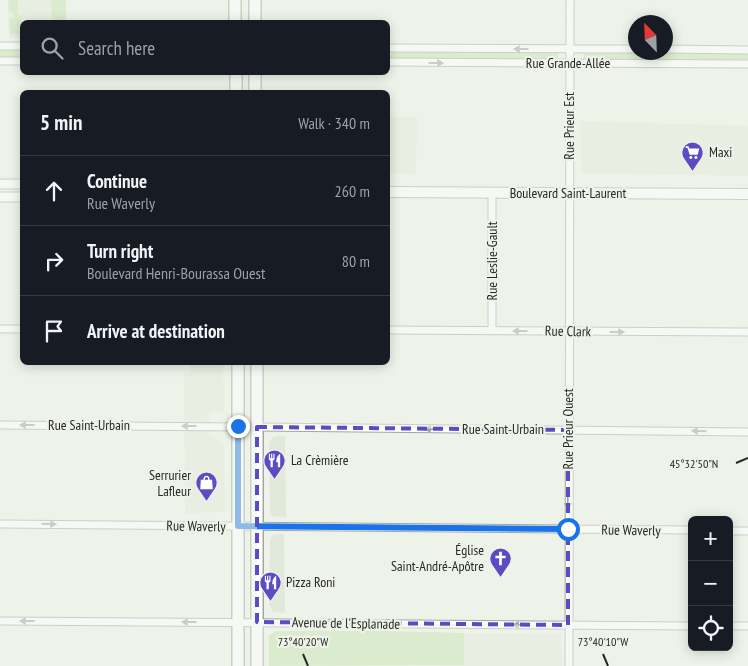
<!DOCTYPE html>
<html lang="en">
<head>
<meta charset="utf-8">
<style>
  :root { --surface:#171b24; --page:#20242c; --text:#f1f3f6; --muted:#9ea1a6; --line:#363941 }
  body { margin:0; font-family:"PT Sans Narrow",sans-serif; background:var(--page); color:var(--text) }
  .controls { position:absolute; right:15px; bottom:15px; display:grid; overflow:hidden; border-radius:8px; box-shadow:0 2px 12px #0003 }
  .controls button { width:45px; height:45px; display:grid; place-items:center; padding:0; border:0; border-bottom:1px solid var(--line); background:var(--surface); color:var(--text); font:25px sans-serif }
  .compass { position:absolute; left:628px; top:15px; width:45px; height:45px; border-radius:50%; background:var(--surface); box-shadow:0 2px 12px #0003; rotate:337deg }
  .stop { position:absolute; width:15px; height:15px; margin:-11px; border:4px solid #1a73e8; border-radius:50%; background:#fff }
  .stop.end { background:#1a73e8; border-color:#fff; box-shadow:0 1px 5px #0008 }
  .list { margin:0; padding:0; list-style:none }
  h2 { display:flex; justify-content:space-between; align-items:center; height:65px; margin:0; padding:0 20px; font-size:21px }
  h2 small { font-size:16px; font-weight:400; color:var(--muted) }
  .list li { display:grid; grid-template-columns:32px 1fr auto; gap:15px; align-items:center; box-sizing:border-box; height:70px; padding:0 20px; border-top:1px solid var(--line) }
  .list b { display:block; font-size:19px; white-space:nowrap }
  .list p { margin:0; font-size:16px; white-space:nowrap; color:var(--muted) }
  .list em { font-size:16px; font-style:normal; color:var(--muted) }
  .icon { flex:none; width:28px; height:28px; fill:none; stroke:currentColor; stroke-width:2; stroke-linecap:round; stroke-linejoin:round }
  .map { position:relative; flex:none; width:748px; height:666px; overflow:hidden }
  .search { position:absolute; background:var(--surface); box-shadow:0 2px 12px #0003; left:20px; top:20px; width:370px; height:55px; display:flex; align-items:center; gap:12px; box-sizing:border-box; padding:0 18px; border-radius:8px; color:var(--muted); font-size:19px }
  .panel { position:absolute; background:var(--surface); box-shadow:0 2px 12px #0003; left:20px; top:90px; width:370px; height:275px; border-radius:8px }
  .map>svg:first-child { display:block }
  .built { fill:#e0e9da }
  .green { fill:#c1e3ad }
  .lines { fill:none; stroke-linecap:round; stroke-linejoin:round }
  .minor-casing { stroke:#a1a69e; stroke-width:9 }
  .tertiary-casing { stroke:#a1a69e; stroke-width:11 }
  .secondary-casing { stroke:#a1a69e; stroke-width:12 }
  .primary-casing { stroke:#a1a69e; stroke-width:14 }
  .minor { stroke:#fff; stroke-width:7 }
  .tertiary { stroke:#fff; stroke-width:9 }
  .secondary { stroke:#fff; stroke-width:10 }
  .primary { stroke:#fff; stroke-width:11 }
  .oneway { fill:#9e9f9d }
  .route { stroke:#1a73e8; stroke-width:6 }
  .marked { fill:none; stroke:#5b4cc4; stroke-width:4; stroke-dasharray:10 6; stroke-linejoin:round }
  .ticks { fill:none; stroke:#272926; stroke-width:2 }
  .labels { text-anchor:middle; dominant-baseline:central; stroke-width:4.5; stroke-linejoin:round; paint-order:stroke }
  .street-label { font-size:14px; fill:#272926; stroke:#eef3ea }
  .poi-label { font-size:14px; fill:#272926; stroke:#eef3ea; text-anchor:start }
  .ticks-label { font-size:12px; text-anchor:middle; fill:#272926; stroke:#eef3ea; stroke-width:4.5; stroke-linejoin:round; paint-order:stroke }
</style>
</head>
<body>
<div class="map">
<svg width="748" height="666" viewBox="0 0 748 666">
  <rect width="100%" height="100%" fill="#eef3ea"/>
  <path class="built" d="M8 0H66V22H22V38H9Z
    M388 117H417L416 174 388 173Z
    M580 121 748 126V176L582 173Z
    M190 363H223L224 411 209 412V435L224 443 225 512 185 513 184 374 190 373Z
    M276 436H285L286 518 272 516 270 511 269 443 272 438Z
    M279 534H284L285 613 273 612 269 604 270 540 273 535Z
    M464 633 559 634 561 635 562 666H425L463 665Z"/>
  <path class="green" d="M8 0H18V15H21V34H10L9 19 13 18V12L9 11Z
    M44 0H66V22H52L51 1Z
    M0 50H22V57H0Z
    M388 52H558V60L388 59Z
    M584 52 748 53V60H584Z
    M275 631H392L464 633V665L269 666V636Z"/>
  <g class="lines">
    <defs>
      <path id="minor" d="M0 46H22
        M388 48 636 49
        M666 49 748 50
        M0 61H22
        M388 62 748 64
        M0 329H22
        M388 330 748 332
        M492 331V192
        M0 425 238 427
        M257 427 748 432
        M0 524 692 530
        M729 531H748
        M0 621 692 626
        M729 626H748
        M569 666 570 0"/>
      <path id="tertiary" d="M0 184H22
        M0 197H22"/>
      <path id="secondary" d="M388 192 748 194"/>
      <path id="primary" d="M235 0V22
        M255 22V0
        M236 72V92
        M255 72V92
        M238 362V666
        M257 362V666"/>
    </defs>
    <use href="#minor" class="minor-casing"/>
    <use href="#tertiary" class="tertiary-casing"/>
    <use href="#secondary" class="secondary-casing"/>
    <use href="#primary" class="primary-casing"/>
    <use href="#minor" class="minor"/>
    <use href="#tertiary" class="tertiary"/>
    <use href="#secondary" class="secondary"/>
    <use href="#primary" class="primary"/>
  </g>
  <defs><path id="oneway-solid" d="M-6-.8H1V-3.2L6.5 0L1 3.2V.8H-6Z" transform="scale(1.25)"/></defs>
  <g class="oneway">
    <use href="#oneway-solid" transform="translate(521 49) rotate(-180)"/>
    <use href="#oneway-solid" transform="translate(436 63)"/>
    <use href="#oneway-solid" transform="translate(520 331) rotate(180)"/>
    <use href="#oneway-solid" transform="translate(617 332)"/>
    <use href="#oneway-solid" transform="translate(27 425) rotate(-180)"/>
    <use href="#oneway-solid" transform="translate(189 426) rotate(-180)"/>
    <use href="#oneway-solid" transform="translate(432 429) rotate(-180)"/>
    <use href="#oneway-solid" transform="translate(699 431) rotate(-179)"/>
    <use href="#oneway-solid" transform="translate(568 502) rotate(90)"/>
    <use href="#oneway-solid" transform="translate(49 524) rotate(1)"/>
    <use href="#oneway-solid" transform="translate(27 621) rotate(-180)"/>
    <use href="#oneway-solid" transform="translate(189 622) rotate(180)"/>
    <use href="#oneway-solid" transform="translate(520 625) rotate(-180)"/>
  </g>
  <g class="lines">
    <path class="route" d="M238 426V526L568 529"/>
  </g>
  <path d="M0 0H748V666H0ZM257 427 568 430V625L257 622Z" fill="#eef3ea" fill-opacity=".55" fill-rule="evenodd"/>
  <path class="marked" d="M257 427 568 430V625L257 622Z"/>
  <path class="ticks" d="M736 463 748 458M303 654 308 666M603 654 608 666"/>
  <defs>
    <symbol id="supermarket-pin" viewBox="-11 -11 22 30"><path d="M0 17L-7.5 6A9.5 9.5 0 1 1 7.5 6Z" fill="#5b4cc4" stroke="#eef3ea"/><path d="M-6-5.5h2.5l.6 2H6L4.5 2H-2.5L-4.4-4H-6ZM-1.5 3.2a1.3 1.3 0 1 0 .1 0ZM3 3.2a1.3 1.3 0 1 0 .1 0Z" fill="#fff"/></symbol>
    <symbol id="restaurant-pin" viewBox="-11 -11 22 30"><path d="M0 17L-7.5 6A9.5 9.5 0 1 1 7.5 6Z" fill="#5b4cc4" stroke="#eef3ea"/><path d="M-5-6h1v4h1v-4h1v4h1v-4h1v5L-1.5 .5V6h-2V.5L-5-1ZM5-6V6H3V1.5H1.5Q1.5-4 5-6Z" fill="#fff"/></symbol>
    <symbol id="shop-pin" viewBox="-11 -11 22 30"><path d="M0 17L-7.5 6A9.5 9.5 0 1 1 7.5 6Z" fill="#5b4cc4" stroke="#eef3ea"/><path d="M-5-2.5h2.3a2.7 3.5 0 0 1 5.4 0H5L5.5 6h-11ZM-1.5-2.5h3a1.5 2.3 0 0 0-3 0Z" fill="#fff"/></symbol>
    <symbol id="church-pin" viewBox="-11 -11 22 30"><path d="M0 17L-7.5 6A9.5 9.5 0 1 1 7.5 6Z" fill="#5b4cc4" stroke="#eef3ea"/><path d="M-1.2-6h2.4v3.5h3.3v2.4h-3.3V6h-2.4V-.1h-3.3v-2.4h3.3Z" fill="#fff"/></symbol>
  </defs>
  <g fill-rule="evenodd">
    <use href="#supermarket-pin" x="680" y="140" width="25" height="34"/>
    <use href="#restaurant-pin" x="262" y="448" width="25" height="34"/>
    <use href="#shop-pin" x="194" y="470" width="25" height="34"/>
    <use href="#church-pin" x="488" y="546" width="25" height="34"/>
    <use href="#restaurant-pin" x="258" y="570" width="25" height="34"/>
  </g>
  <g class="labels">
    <g class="street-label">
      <text x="568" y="63">Rue Grande-Allée</text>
      <text transform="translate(569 126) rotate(-90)">Rue Prieur Est</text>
      <text x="568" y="193">Boulevard Saint-Laurent</text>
      <text transform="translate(492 261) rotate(-90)">Rue Leslie-Gault</text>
      <text transform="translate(568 331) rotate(1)">Rue Clark</text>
      <text x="89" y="425">Rue Saint-Urbain</text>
      <text x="503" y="429">Rue Saint-Urbain</text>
      <text transform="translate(568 429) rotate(-90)">Rue Prieur Ouest</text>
      <text transform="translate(196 526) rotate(1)">Rue Waverly</text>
      <text transform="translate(631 530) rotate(1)">Rue Waverly</text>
      <text transform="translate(346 623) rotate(1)">Avenue de l'Esplanade</text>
    </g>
    <g class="poi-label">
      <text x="709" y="152">Maxi</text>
      <text x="291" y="460">La Crèmière</text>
      <text x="191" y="475" text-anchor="end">Serrurier<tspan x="191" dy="16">Lafleur</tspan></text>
      <text x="484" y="550" text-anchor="end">Église<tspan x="484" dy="16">Saint-André-Apôtre</tspan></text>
      <text x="286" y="582">Pizza Roni</text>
    </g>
  </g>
  <g class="ticks-label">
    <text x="694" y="468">45°32'50"N</text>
    <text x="303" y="646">73°40'20"W</text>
    <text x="603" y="646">73°40'10"W</text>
  </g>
</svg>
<div class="controls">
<button>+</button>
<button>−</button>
<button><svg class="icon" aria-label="locate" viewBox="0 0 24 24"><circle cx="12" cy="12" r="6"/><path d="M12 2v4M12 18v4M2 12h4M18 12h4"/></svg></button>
</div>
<svg class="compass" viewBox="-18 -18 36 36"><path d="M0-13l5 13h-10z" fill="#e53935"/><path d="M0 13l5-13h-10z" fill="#9ea1a6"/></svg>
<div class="stop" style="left:568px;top:529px"></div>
<div class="stop end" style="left:238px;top:426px"></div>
<div class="search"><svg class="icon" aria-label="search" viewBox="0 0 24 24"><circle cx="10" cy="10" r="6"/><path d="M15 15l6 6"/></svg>Search here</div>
<section class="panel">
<h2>5 min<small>Walk · 340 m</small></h2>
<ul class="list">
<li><svg class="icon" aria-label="ahead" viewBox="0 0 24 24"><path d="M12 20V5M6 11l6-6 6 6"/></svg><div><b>Continue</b><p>Rue Waverly</p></div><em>260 m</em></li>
<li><svg class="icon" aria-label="right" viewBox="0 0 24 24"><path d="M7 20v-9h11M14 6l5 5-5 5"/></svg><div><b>Turn right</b><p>Boulevard Henri-Bourassa Ouest</p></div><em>80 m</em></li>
<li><svg class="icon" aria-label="arrive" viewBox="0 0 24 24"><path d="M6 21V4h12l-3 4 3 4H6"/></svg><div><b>Arrive at destination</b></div></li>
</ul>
</section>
</div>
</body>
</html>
